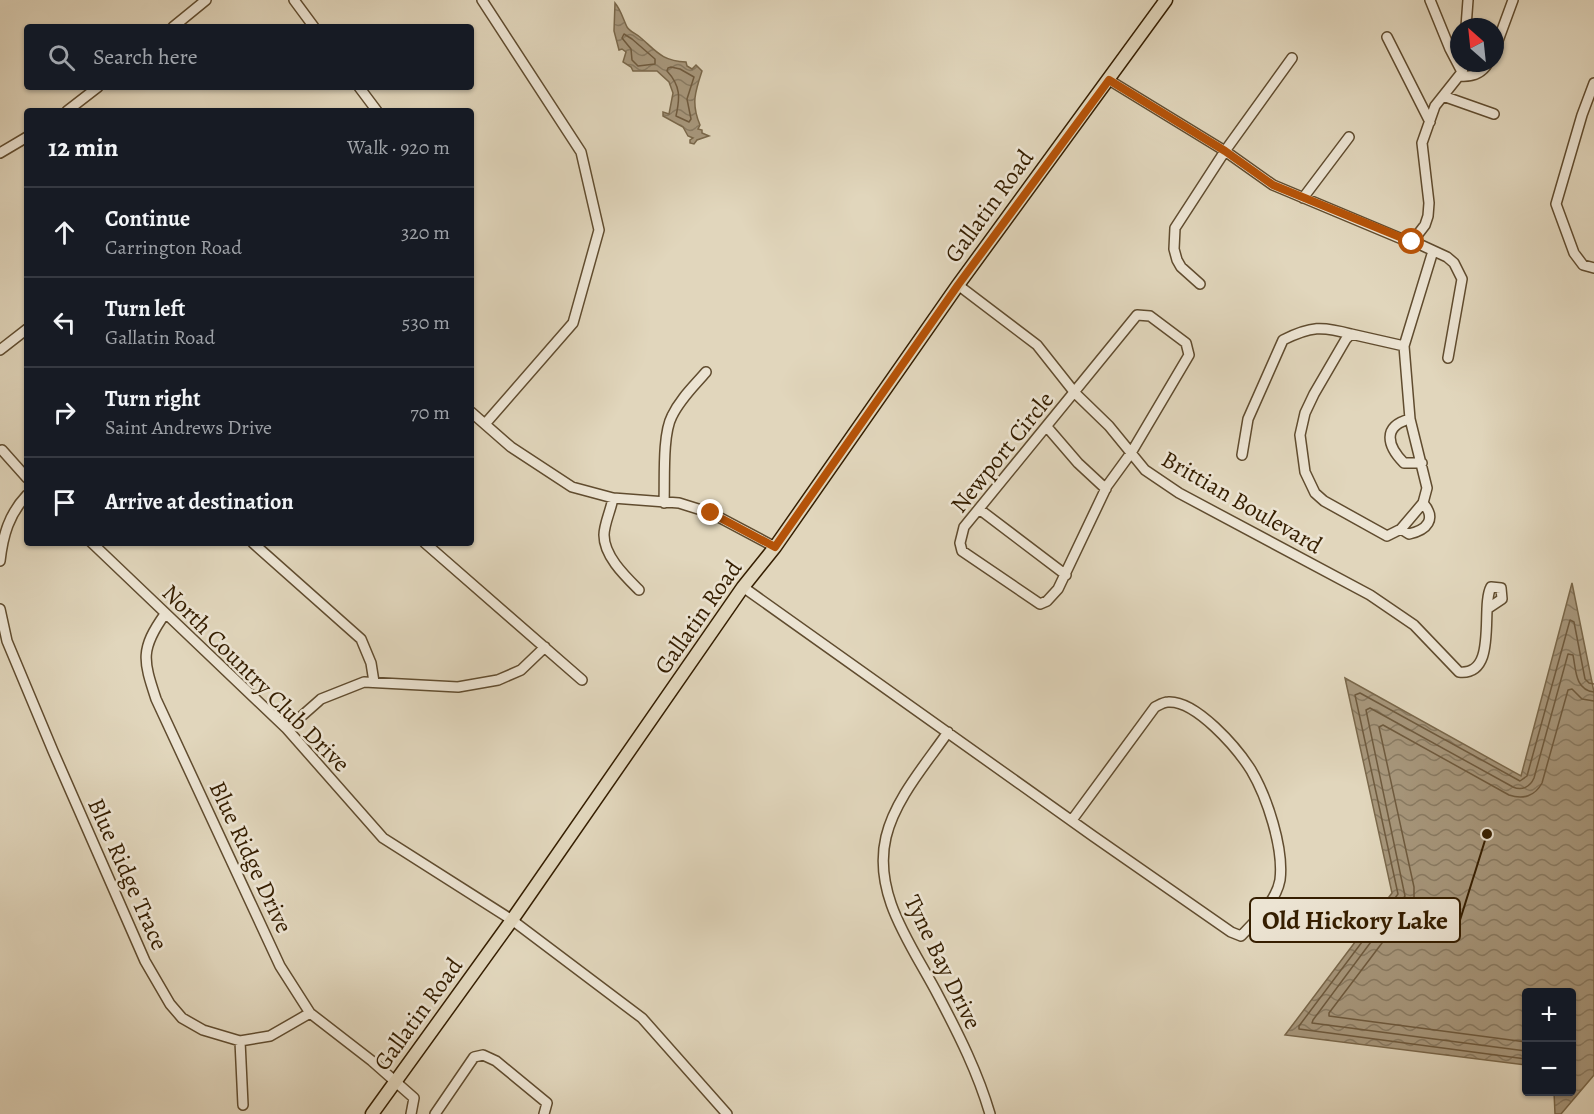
<!DOCTYPE html>
<html lang="en">
<head>
<meta charset="utf-8">
<style>
  :root { --surface:#171b24; --page:#242831; --text:#f1f3f6; --muted:#9ea1a6; --line:#363941 }
  body { margin:0; font-family:Alegreya,serif; background:var(--page); color:var(--text) }
  .controls { position:absolute; right:18px; bottom:18px; display:grid; overflow:hidden; border-radius:6px; box-shadow:0 2px 4px #0004 }
  .controls button { width:54px; height:54px; display:grid; place-items:center; padding:0; border:0; border-bottom:2px solid var(--line); background:var(--surface); color:var(--text); font:30px sans-serif }
  .compass { position:absolute; left:1450px; top:18px; width:54px; height:54px; border-radius:50%; background:var(--surface); box-shadow:0 2px 4px #0004; rotate:333deg }
  .stop { position:absolute; width:18px; height:18px; margin:-14px; border:4px solid #b45309; border-radius:50%; background:#fff }
  .stop.end { background:#b45309; border-color:#fff; box-shadow:0 2px 6px #0008 }
  .list { margin:0; padding:0; list-style:none }
  h2 { display:flex; justify-content:space-between; align-items:center; height:78px; margin:0; padding:0 24px; font-size:26px }
  h2 small { font-size:20px; font-weight:400; color:var(--muted) }
  .list li { display:grid; grid-template-columns:39px 1fr auto; gap:18px; align-items:center; box-sizing:border-box; height:90px; padding:0 24px; border-top:2px solid var(--line) }
  .list b { display:block; font-size:22px; white-space:nowrap }
  .list p { margin:0; font-size:20px; white-space:nowrap; color:var(--muted) }
  .list em { font-size:20px; font-style:normal; color:var(--muted) }
  .icon { flex:none; width:33px; height:33px; fill:none; stroke:currentColor; stroke-width:2; stroke-linecap:round; stroke-linejoin:round }
  .map { position:relative; flex:none; width:1594px; height:1114px; overflow:hidden }
  .search { position:absolute; background:var(--surface); box-shadow:0 2px 4px #0004; left:24px; top:24px; width:450px; height:66px; display:flex; align-items:center; gap:15px; box-sizing:border-box; padding:0 21px; border-radius:6px; color:var(--muted); font-size:22px }
  .panel { position:absolute; background:var(--surface); box-shadow:0 2px 4px #0004; left:24px; top:108px; width:450px; height:438px; border-radius:6px }
  .map>svg:first-child { display:block }
  .water { fill:url(#water-waves); stroke:#79674a; stroke-width:1.5 }
  .lines { fill:none; stroke-linecap:round; stroke-linejoin:round }
  .shore { stroke:#6e5a3e; stroke-width:1.5 }
  .minor-casing { stroke:#604c2f; stroke-width:12 }
  .major-casing { stroke:#351e00; stroke-width:15 }
  .minor { stroke:#ece4d3; stroke-width:9 }
  .major { stroke:#e1d6bc; stroke-width:12 }
  .route { stroke:#b45309; stroke-width:8 }
  .labels { text-anchor:middle; dominant-baseline:central; stroke-width:5; stroke-linejoin:round; paint-order:stroke }
  .street-label { font-size:24px; fill:#351e00; stroke:#ece4d3 }
  .leader { fill:none; stroke:#351e00; stroke-width:2 }
  .callout-dot { fill:#351e00; stroke:#ece4d3; stroke-width:2 }
  .callout { fill:#ece4d3; stroke:#351e00; stroke-width:2 }
  .callout-label { font-size:26px; text-anchor:middle; font-weight:bold; fill:#351e00 }
</style>
</head>
<body>
<div class="map">
<svg width="1594" height="1114" viewBox="0 0 1594 1114">
  <defs>
    <pattern id="water-waves" width="16" height="10" patternUnits="userSpaceOnUse" patternTransform="scale(1.5)"><rect width="16" height="10" fill="#a7977c"/><path d="M0 5q4-4 8 0t8 0" fill="none" stroke="#897b63"/></pattern>
  </defs>
  <rect width="100%" height="100%" fill="#e1d6bc"/>
  <filter id="stains"><feTurbulence type="fractalNoise" baseFrequency=".00333" numOctaves="4"/><feColorMatrix values="0 0 0 0 .2 0 0 0 0 .09 0 0 0 0 .02 0 0 0 .5 -.17"/></filter>
  <radialGradient id="worn" r=".72"><stop offset=".6" stop-color="#630" stop-opacity="0"/><stop offset="1" stop-color="#630" stop-opacity=".3"/></radialGradient>
  <path class="water" d="M615 3C621 10 623 19 627 27 630 32 637 34 641 38 656 51 662 61 686 62L687 66 692 69 696 65 702 71C695 92 691 104 700 125L698 129 702 130V133L709 136 697 140 694 144 690 143V140L693 138 688 136 683 127 663 116V112L669 114 673 93 669 82 657 71H633L631 67 623 62 626 52 622 49 619 50 614 31Z
    M1572 583 1594 692V1075L1561 1114H1555L1554 1092H1572V992H1526V1065L1285 1035 1392 893 1345 678 1521 776Z"/>
  <g class="lines">
    <path class="shore" d="M624 34 632 39 655 59V64L638 66 632 60 631 49 622 38Z
      M671 67 680 69 694 77 687 99 691 119 689 122 676 116C680 98 681 86 667 71L668 68Z
      M1526 1042 1329 1016V1013L1410 906 1414 898V887L1379 727 1383 725 1509 795C1523 800 1535 796 1542 783L1568 690 1572 689 1582 699 1594 701
      M1526 1051 1312 1023 1313 1020 1405 896 1366 710 1370 708 1513 787C1522 791 1530 787 1534 778L1568 654 1573 655C1576 670 1575 690 1594 692
      M1526 1059 1299 1029V1026L1398 894 1355 695 1360 693 1520 781 1527 776 1570 620 1574 622 1585 679 1589 683 1594 684"/>
    <defs>
      <path id="minor" d="M294 0 314 27
        M482 0 581 152 599 230 573 323 485 424
        M1430 0 1450 49 1462 72
        M173 27 206 0
        M1466 27 1468 0
        M1387 37 1430 122
        M1495 49 1513 0
        M1459 76C1471 77 1481 75 1488 63
        M1109 80 1225 151 1273 185 1402 239 1421 245 1447 257 1454 263 1462 279 1448 358
        M1594 83 1582 115 1556 204 1574 253 1583 265 1594 268
        M359 87 377 111
        M1443 96 1494 114
        M67 111 98 87
        M0 153 27 137
        M1303 198 1349 137
        M1412 242 1425 225 1428 216 1429 203 1422 143 1435 106 1462 72 1464 63
        M1200 284 1181 267 1177 260 1174 249 1175 228 1225 151 1292 58
        M958 285 1037 345 1075 393 1109 426 1145 470 1179 493 1370 595 1414 625 1459 672C1499 676 1480 607 1491 587L1501 588 1502 599 1487 609
        M1137 315 1150 316 1186 343 1189 355 1131 453 1107 486 1058 589 1047 601 1040 604 962 551 960 543 964 527Z
        M1404 346 1351 334 1346 339 1314 394 1305 413 1300 435 1305 472 1315 493 1324 501 1387 536 1401 529 1423 503 1427 488 1410 419 1404 346 1433 251
        M0 350 27 329
        M471 412 511 447 572 487 613 498 679 503 711 513 775 547
        M1410 419C1382 426 1387 446 1404 463H1422
        M1047 427 1078 463 1106 489
        M2 450 27 478
        M1242 455 1248 419 1283 340C1311 326 1322 326 1351 334
        M613 498C611 510 604 524 604 535 604 556 625 576 639 590
        M664 503C665 481 662 435 672 416 680 399 694 386 706 372
        M979 509 1066 575
        M1401 529 1409 534C1427 530 1437 519 1423 503
        M92 543 287 729 383 838 512 920 642 1018 727 1114
        M253 543 361 639 371 663 374 682
        M425 543 582 680
        M0 561C3 535 9 514 27 495
        M743 587 1093 836 1231 932 1241 936C1255 921 1276 902 1280 880 1284 848 1267 797 1251 770 1237 748 1196 700 1168 702 1164 702 1159 705 1155 707L1072 820
        M0 609 7 641 53 751 145 961 170 1004 182 1018 203 1030 240 1041 270 1036 310 1013
        M165 614C140 649 143 660 156 699L280 966 310 1013 372 1061 414 1098 411 1114
        M287 729 321 699 364 682 458 687 498 680 521 670 545 647
        M948 732C926 764 895 799 886 837 872 896 914 948 939 997 959 1035 978 1073 990 1114
        M240 1041 243 1105
        M435 1114 474 1057 483 1055 496 1061 547 1103 544 1114"/>
      <path id="major" d="M372 1114 512 920 743 587 775 547 958 285 1166 0"/>
    </defs>
    <use href="#minor" class="minor-casing"/>
    <use href="#major" class="major-casing"/>
    <use href="#minor" class="minor"/>
    <use href="#major" class="major"/>
  </g>
  <g class="lines">
    <path class="route" d="M711 513 775 547 958 285 1109 80 1225 151 1273 185 1412 242"/>
  </g>
  <g class="labels">
    <g class="street-label">
      <text transform="translate(989 206) rotate(-54)">Gallatin Road</text>
      <text transform="translate(1002 452) rotate(-51)">Newport Circle</text>
      <text transform="translate(1242 502) rotate(30)">Brittian Boulevard</text>
      <text transform="translate(698 617) rotate(-55)">Gallatin Road</text>
      <text transform="translate(256 678) rotate(45)">North Country Club Drive</text>
      <text transform="translate(251 857) rotate(65)">Blue Ridge Drive</text>
      <text transform="translate(128 874) rotate(66)">Blue Ridge Trace</text>
      <text transform="translate(943 962) rotate(64)">Tyne Bay Drive</text>
      <text transform="translate(418 1014) rotate(-54)">Gallatin Road</text>
    </g>
  </g>
  <path class="leader" d="M1487 834L1460 920"/>
  <circle class="callout-dot" cx="1487" cy="834" r="6"/>
  <rect class="callout" x="1250" y="898" width="210" height="44" rx="6"/>
  <g class="callout-label">
    <text x="1355" y="929">Old Hickory Lake</text>
  </g>
  <rect width="100%" height="100%" filter="url(#stains)"/>
  <rect width="100%" height="100%" fill="url(#worn)"/>
</svg>
<div class="controls">
<button>+</button>
<button>−</button>
</div>
<svg class="compass" viewBox="-18 -18 36 36"><path d="M0-13l5 13h-10z" fill="#e53935"/><path d="M0 13l5-13h-10z" fill="#9ea1a6"/></svg>
<div class="stop" style="left:1412px;top:242px"></div>
<div class="stop end" style="left:711px;top:513px"></div>
<div class="search"><svg class="icon" aria-label="search" viewBox="0 0 24 24"><circle cx="10" cy="10" r="6"/><path d="M15 15l6 6"/></svg>Search here</div>
<section class="panel">
<h2>12 min<small>Walk · 920 m</small></h2>
<ul class="list">
<li><svg class="icon" aria-label="ahead" viewBox="0 0 24 24"><path d="M12 20V5M6 11l6-6 6 6"/></svg><div><b>Continue</b><p>Carrington Road</p></div><em>320 m</em></li>
<li><svg class="icon" aria-label="left" viewBox="0 0 24 24"><path d="M17 20v-9H6M10 6l-5 5 5 5"/></svg><div><b>Turn left</b><p>Gallatin Road</p></div><em>530 m</em></li>
<li><svg class="icon" aria-label="right" viewBox="0 0 24 24"><path d="M7 20v-9h11M14 6l5 5-5 5"/></svg><div><b>Turn right</b><p>Saint Andrews Drive</p></div><em>70 m</em></li>
<li><svg class="icon" aria-label="arrive" viewBox="0 0 24 24"><path d="M6 21V4h12l-3 4 3 4H6"/></svg><div><b>Arrive at destination</b></div></li>
</ul>
</section>
</div>
</body>
</html>
